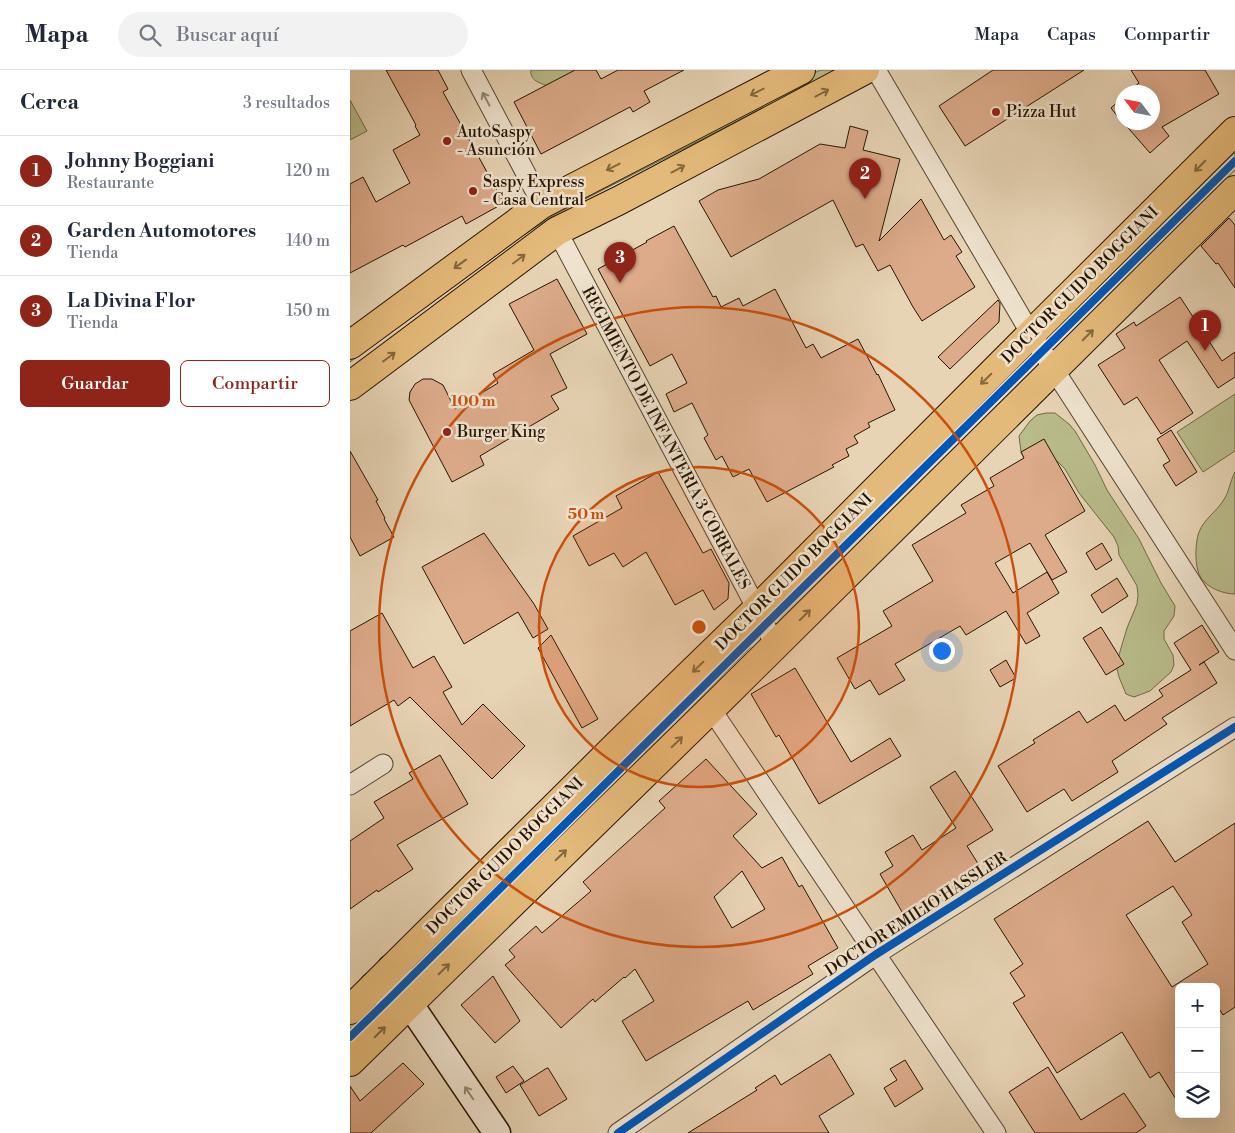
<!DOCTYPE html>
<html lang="es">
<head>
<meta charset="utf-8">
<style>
  :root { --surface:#fff; --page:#f2f2f3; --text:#1f2937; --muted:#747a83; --line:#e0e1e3; --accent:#8f2418 }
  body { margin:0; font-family:"Libre Bodoni",serif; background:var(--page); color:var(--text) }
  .controls { position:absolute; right:15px; bottom:15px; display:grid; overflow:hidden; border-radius:8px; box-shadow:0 5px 20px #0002 }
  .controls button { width:45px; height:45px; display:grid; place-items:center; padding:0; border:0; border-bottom:1px solid var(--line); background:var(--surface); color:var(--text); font:25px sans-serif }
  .compass { position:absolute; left:765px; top:15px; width:45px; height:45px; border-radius:50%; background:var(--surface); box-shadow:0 5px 20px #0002; rotate:302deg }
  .you { position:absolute; left:591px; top:580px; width:18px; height:18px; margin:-12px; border:4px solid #fff; border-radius:50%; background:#1a73e8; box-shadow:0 0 0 8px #1a73e833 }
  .badge { display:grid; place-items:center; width:32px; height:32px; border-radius:50%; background:var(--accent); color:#fff; font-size:16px; font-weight:700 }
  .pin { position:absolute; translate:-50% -41px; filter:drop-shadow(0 1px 2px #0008) }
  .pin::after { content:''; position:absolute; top:26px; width:18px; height:15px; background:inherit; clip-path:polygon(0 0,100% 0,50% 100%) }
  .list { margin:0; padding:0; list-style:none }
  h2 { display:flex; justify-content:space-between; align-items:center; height:65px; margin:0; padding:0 20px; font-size:21px }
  h2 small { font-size:16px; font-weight:400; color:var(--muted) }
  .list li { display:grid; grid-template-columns:32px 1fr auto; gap:15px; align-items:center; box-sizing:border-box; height:70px; padding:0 20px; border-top:1px solid var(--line) }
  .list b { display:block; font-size:19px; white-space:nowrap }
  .list p { margin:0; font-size:16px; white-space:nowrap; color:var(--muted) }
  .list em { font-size:16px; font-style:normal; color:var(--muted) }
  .actions { display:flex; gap:10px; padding:15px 20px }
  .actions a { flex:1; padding:11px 0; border:1px solid var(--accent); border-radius:8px; text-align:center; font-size:18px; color:var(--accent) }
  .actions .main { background:var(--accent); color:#fff }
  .icon { flex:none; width:28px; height:28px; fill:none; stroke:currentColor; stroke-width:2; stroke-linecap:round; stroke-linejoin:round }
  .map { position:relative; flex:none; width:885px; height:1063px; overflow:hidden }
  header { display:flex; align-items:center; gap:30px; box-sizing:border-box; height:70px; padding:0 25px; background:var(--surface); border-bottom:1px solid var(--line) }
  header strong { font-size:24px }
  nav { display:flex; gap:28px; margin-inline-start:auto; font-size:18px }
  .search { width:350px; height:45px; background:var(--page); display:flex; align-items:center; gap:12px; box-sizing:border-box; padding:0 18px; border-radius:28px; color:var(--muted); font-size:19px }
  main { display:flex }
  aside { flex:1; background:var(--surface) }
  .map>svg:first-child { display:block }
  .green { fill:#b9bc8b; stroke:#706846 }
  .building { fill:#ddab8a; stroke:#261500; fill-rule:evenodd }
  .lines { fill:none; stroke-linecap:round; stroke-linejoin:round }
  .street-casing { stroke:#56452d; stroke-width:21 }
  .secondary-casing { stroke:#261500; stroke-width:29 }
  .primary-casing { stroke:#261500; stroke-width:30 }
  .highway-casing { stroke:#261500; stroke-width:30 }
  .street { stroke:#efe3cf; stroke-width:19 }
  .secondary { stroke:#efe3cf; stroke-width:26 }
  .primary { stroke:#e4ba7a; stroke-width:28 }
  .highway { stroke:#e4ba7a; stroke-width:28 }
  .cycleway-casing { stroke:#efe3cf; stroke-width:11 }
  .cycleway { stroke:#0057b8; stroke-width:8 }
  .oneway { stroke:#85683d }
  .oneway2 { stroke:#958672 }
  .ring { fill:none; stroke:#cb4f0a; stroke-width:2.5 }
  .poi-dot { fill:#8f2418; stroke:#efe3cf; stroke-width:2 }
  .labels { text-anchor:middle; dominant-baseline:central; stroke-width:5; stroke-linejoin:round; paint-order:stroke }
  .poi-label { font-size:16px; fill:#261500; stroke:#efe3cf; text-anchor:start }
  .street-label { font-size:16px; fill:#261500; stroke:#efe3cf }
  .centre { fill:#cb4f0a; stroke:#efe3cf; stroke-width:2.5 }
  .ring-label { font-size:15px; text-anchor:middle; font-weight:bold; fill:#cb4f0a; stroke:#efe3cf; stroke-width:5; stroke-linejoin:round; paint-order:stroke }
</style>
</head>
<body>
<header>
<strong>Mapa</strong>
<div class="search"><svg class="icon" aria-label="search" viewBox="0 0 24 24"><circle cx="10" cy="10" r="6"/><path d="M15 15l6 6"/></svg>Buscar aquí</div>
<nav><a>Mapa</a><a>Capas</a><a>Compartir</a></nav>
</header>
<main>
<aside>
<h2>Cerca<small>3 resultados</small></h2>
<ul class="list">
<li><span class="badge">1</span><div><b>Johnny Boggiani</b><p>Restaurante</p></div><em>120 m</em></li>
<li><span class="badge">2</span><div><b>Garden Automotores</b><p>Tienda</p></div><em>140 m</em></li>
<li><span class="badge">3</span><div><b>La Divina Flor</b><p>Tienda</p></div><em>150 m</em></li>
</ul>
<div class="actions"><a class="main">Guardar</a><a>Compartir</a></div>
</aside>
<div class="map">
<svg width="885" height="1063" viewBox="0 0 885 1063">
  <rect width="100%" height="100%" fill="#e7d4b5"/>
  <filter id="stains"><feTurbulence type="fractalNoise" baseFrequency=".004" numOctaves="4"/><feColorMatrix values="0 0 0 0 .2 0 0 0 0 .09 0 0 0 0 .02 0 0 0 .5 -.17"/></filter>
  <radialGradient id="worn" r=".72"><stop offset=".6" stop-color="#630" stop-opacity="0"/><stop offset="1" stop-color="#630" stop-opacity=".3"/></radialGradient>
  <path class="green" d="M181 0H224L222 3 203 18C194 14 179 12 181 0Z
    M470 0H487L204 145 171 167 0 292V283L199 139Z
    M0 30 17 61 0 70Z
    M885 73V100L713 265 705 263 701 258Z
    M681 280 687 290 685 293 430 548C423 549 421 546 417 541Z
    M885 324V381L853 402 827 362Z
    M696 343H705L719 354 725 361 745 395 757 420 789 469 811 513 825 536 824 546 814 561V569L823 585 824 595 821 602 800 621 784 627 776 624 769 607 766 595 777 558 787 534 788 525 787 516 769 485 768 476 764 467 729 423 715 399 708 392 700 389 674 388 671 382 669 366 680 351 687 345Z
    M885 402V524C873 524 858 518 851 508 844 497 845 473 849 462 854 449 866 442 873 431 879 423 880 411 885 402Z
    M397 562C403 568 404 570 400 578L68 906 64 907 55 894Z
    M19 929 34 939 32 943 0 975V948Z"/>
  <path class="building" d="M36 0H88L98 19 93 22 154 133 116 154 112 146 55 177 53 175 0 203V114L13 107 26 132 60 113 43 80 70 65 65 56 66 55Z
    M225 0H246L251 9 268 0H334L294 21 300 32 283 42 280 37 191 84 164 32Z
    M643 0H734L615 76 589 36Z
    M781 0H855L869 24 812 57 819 66 800 83 773 52H802V22H778L789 13Z
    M772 28V52L761 38Z
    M500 56 518 61 513 80 550 89 529 171 571 129 594 170 601 165 612 182 606 186 625 217 572 251 563 237 540 195 528 201 513 174 506 177 483 130 381 187 349 131 368 120 409 109 470 74 495 78Z
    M879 148 885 155V218L868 193 866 194 851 176Z
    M324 156 363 227 366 226 371 237 389 228 393 236 425 219 456 278 463 274 471 288 508 269 527 305 528 304 545 340 518 353 520 357 504 366 508 373 496 379 499 386 482 395 484 397 417 432 399 399 383 407 372 386 366 390 354 368 358 365 342 333 324 342 316 324 337 313 322 284 300 296 248 199 297 172 296 171Z
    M207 209 237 264 200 284 217 318 201 326 209 339 130 386 134 395 102 412 59 330 60 322 65 314 73 309H82L93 315 105 339 148 313 143 304 184 280 159 234Z
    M830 227 872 291 885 282V307L868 318 837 271 809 290 843 343 811 364 787 327 774 335 748 295 775 278 766 264 784 252 786 256Z
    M648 230 650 233 649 252 600 299 588 287Z
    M821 360 847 402 826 416 813 395 820 391 807 369Z
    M694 369 735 441 695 465 717 502 702 510 680 473 645 493 663 523 697 502 709 523 677 543 690 566 676 574 656 541 616 565 610 556 545 594 555 610 529 625 520 610 505 619 487 588 542 556 533 541 583 511 562 475 616 443 611 435 644 416 640 408 674 388 671 382Z
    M0 381 28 430 26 431 35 448 34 449 44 467 10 486 0 467Z
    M308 402 353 483 361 479 379 513 378 529 364 540 353 520 325 535 296 482 273 497 264 483 239 496 223 466 272 438 266 426Z
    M134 463 184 534 198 559 183 568 168 542 114 574 72 497Z
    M752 473 762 490 746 500 736 483Z
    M767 508 778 526 752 543 741 525Z
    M32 543 63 598 84 586 102 617 93 622 112 655 133 634 175 676 142 709 60 627 48 636 44 630 0 656V561Z
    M852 555 869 582 849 595 854 592 867 613 812 648 817 654 762 691 768 702 722 731 714 719 677 742 648 696 685 673 683 670 729 641 737 653 765 635 775 651 813 626 809 620 841 600 824 573Z
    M751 557 774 594 756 605 733 568Z
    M201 565 248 649 232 658 188 578Z
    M656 590 666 608 650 617 640 600Z
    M445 598 501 692 540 668 551 686 469 734 429 665 426 667 401 624Z
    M90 685 118 734 47 775 63 799 28 822 27 820 0 839V771L34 748 24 732 63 709 59 703Z
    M356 689 407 744 383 766 412 798 432 787 449 817 452 815 488 878 458 896 463 904 403 940 398 931 296 991 272 951 304 931 285 899 275 908 274 907 245 932 243 929 211 958 155 895 165 887 159 880 186 856 192 863 241 821 233 812 315 738 309 731ZM392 801 415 839 382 858 364 827Z
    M605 701 643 760 617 776 632 800 555 847 530 804 543 796 535 782 563 765 572 780 606 758 580 717Z
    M798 751 825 792 885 753V937L873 945 866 934V917H829V1034L809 1002 800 1008 772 962 707 1003 663 933 675 926 660 903 673 894 644 849ZM823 816 842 845 832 852 858 894 822 917 776 845Z
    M143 906 170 951 145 973 111 935Z
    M480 984 504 1024 469 1046 479 1063H338L407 1020 405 1018 425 1005 431 1015Z
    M555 990 573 1019 545 1037 534 1018 547 1010 540 999Z
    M53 993 74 1014 21 1063H0V1016L10 1031Z
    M163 996 174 1011 156 1023 146 1007Z
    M698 997 731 1050 774 1023 796 1056 786 1063H685L659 1022Z
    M197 998H198L217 1029 189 1046 170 1015Z"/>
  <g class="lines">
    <defs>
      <path id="street" d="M121 0 192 134
        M526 0 681 264 885 580
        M207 161 407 539 425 575
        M361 639 646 1063
        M0 715 33 694
        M268 1063 525 885 885 657"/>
      <path id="secondary" d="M41 898 56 912 59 933
        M23 916 40 928 59 933 147 1063"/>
      <path id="primary" d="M0 940 266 676 407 539 681 264 885 61
        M0 992 361 639 885 120"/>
      <path id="highway" d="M0 275 192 134 451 0
        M0 316 207 161 270 130 515 0"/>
    </defs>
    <use href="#street" class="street-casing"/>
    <use href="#secondary" class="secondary-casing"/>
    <use href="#primary" class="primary-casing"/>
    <use href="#highway" class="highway-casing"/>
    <use href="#street" class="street"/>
    <use href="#secondary" class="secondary"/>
    <use href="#primary" class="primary"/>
    <use href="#highway" class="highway"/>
    <defs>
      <path id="cycleway" d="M0 967 40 928 415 555 885 91
        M268 1063 525 885 885 657"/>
    </defs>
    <use href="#cycleway" class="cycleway-casing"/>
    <use href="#cycleway" class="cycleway"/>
  </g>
  <defs><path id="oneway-shaft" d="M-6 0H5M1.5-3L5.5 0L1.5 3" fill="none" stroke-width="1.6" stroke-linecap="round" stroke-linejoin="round" transform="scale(1.25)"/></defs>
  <g class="oneway">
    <use href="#oneway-shaft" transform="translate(407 22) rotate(153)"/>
    <use href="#oneway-shaft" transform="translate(472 23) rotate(-28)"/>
    <use href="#oneway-shaft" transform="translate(850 96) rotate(135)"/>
    <use href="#oneway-shaft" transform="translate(263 97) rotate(153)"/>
    <use href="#oneway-shaft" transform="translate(328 99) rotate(-28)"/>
    <use href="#oneway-shaft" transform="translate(169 189) rotate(-37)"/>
    <use href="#oneway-shaft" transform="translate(110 194) rotate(144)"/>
    <use href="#oneway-shaft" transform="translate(738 265) rotate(-45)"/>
    <use href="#oneway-shaft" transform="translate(39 287) rotate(-37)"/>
    <use href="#oneway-shaft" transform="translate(636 309) rotate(135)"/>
    <use href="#oneway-shaft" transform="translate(455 545) rotate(-45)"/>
    <use href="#oneway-shaft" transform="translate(348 597) rotate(136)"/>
    <use href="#oneway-shaft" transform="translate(327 672) rotate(-44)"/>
    <use href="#oneway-shaft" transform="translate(211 785) rotate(-44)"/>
    <use href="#oneway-shaft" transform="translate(94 899) rotate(-44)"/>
    <use href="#oneway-shaft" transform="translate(30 962) rotate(-45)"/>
  </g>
  <g class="oneway2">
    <use href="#oneway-shaft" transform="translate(136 29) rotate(-118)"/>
    <use href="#oneway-shaft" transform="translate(119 1023) rotate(-124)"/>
  </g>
  <circle cx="349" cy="557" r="160" fill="#cb4f0a" fill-opacity=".12"/>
  <g class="ring">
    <circle cx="349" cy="557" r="160"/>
    <circle cx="349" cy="557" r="320"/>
  </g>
  <g class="poi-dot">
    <circle cx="646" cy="42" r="5"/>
    <circle cx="97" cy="71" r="5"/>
    <circle cx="123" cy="121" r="5"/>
    <circle cx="97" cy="362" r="5"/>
  </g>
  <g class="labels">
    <g class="poi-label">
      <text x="656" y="42">Pizza Hut</text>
      <text x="107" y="62">AutoSaspy<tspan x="107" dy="18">- Asunción</tspan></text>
      <text x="133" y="112">Saspy Express<tspan x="133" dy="18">- Casa Central</tspan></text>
      <text x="107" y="362">Burger King</text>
    </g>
    <g class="street-label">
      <text transform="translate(730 215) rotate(-45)">DOCTOR GUIDO BOGGIANI</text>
      <text transform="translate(316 368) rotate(62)">REGIMIENTO DE INFANTERIA 3 CORRALES</text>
      <text transform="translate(444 502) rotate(-45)">DOCTOR GUIDO BOGGIANI</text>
      <text transform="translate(155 786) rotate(-45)">DOCTOR GUIDO BOGGIANI</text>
      <text transform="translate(566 844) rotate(-33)">DOCTOR EMILIO HASSLER</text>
    </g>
  </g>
  <circle cx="349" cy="557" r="8" class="centre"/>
  <g class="ring-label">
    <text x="123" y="336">100 m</text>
    <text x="236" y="449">50 m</text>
  </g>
  <rect width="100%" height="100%" filter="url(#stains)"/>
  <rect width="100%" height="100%" fill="url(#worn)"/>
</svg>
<div class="controls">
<button>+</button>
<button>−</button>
<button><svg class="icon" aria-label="layers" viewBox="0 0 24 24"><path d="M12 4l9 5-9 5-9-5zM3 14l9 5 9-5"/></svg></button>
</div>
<svg class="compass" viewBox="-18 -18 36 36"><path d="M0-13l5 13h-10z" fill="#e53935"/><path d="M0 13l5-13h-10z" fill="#747a83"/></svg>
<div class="you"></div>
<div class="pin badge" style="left:855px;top:281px">1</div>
<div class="pin badge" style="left:515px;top:129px">2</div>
<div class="pin badge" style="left:270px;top:213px">3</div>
</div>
</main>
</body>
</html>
